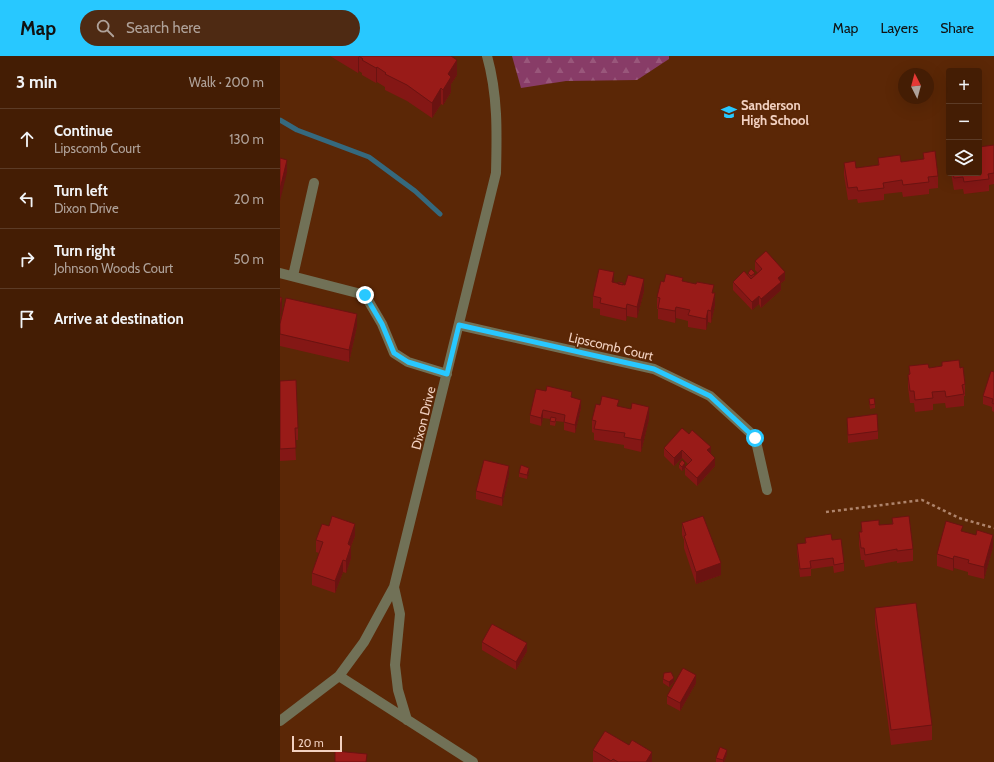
<!DOCTYPE html>
<html lang="en">
<head>
<meta charset="utf-8">
<style>
  :root { --surface:#441d04; --page:#4e2a13; --text:#f1f3f6; --muted:#afa29a; --line:#5c3b26; --accent:#28c8ff }
  body { margin:0; font-family:Cabin,sans-serif; background:var(--page); color:var(--text) }
  .controls { position:absolute; right:12px; top:12px; display:grid; overflow:hidden; border-radius:4px; box-shadow:0 4px 16px #0002 }
  .controls button { width:36px; height:36px; display:grid; place-items:center; padding:0; border:0; border-bottom:1px solid var(--line); background:var(--surface); color:var(--text); font:20px sans-serif }
  .compass { position:absolute; left:618px; top:12px; width:36px; height:36px; border-radius:50%; background:var(--surface); box-shadow:0 4px 16px #0002; rotate:354deg }
  .scale { position:absolute; left:12px; bottom:10px; width:50px; box-sizing:border-box; padding-left:4px; border:2px solid #f2d1c1; border-top:0; font-size:11px; line-height:14px; white-space:nowrap; color:#f2d1c1; -webkit-text-stroke:3px #5b2706; paint-order:stroke }
  .stop { position:absolute; width:12px; height:12px; margin:-9px; border:3px solid #28c8ff; border-radius:50%; background:#fff }
  .stop.end { background:#28c8ff; border-color:#fff; box-shadow:0 1px 4px #0008 }
  .list { margin:0; padding:0; list-style:none }
  h2 { display:flex; justify-content:space-between; align-items:center; height:52px; margin:0; padding:0 16px; font-size:17px }
  h2 small { font-size:13px; font-weight:400; color:var(--muted) }
  .list li { display:grid; grid-template-columns:26px 1fr auto; gap:12px; align-items:center; box-sizing:border-box; height:60px; padding:0 16px; border-top:1px solid var(--line) }
  .list b { display:block; font-size:15px; white-space:nowrap }
  .list p { margin:0; font-size:13px; white-space:nowrap; color:var(--muted) }
  .list em { font-size:13px; font-style:normal; color:var(--muted) }
  .icon { flex:none; width:22px; height:22px; fill:none; stroke:currentColor; stroke-width:2; stroke-linecap:round; stroke-linejoin:round }
  .map { position:relative; flex:none; width:714px; height:706px; overflow:hidden }
  header { display:flex; align-items:center; gap:24px; box-sizing:border-box; height:56px; padding:0 20px; background:var(--accent); color:#111 }
  header strong { font-size:19px }
  nav { display:flex; gap:22px; margin-inline-start:auto; font-size:14px }
  .search { width:280px; height:36px; background:var(--page); display:flex; align-items:center; gap:10px; box-sizing:border-box; padding:0 14px; border-radius:22px; color:var(--muted); font-size:15px }
  main { display:flex }
  aside { flex:1; background:var(--surface) }
  .map>svg:first-child { display:block }
  .forest { fill:url(#forest-firs) }
  .lines { fill:none; stroke-linecap:round; stroke-linejoin:round }
  .stream { stroke:#35697e; stroke-width:5 }
  .path { stroke:#ae846c; stroke-width:2.5; stroke-dasharray:3 3; stroke-linecap:butt }
  .minor { stroke:#717157; stroke-width:10 }
  .wall { fill:#841715 }
  .shaded-wall { fill:#6b1311 }
  .building { fill:#991b18; stroke:#6b1311 }
  .route { stroke:#28c8ff; stroke-width:5 }
  .labels { text-anchor:middle; dominant-baseline:central; stroke-width:3.5; stroke-linejoin:round; paint-order:stroke }
  .poi-label { font-size:13px; font-weight:bold; fill:#f2d1c1; stroke:#5b2706; text-anchor:start }
  .street-label { font-size:13px; fill:#f2d1c1; stroke:#5b2706 }
</style>
</head>
<body>
<header>
<strong>Map</strong>
<div class="search"><svg class="icon" aria-label="search" viewBox="0 0 24 24"><circle cx="10" cy="10" r="6"/><path d="M15 15l6 6"/></svg>Search here</div>
<nav><a>Map</a><a>Layers</a><a>Share</a></nav>
</header>
<main>
<aside>
<h2>3 min<small>Walk · 200 m</small></h2>
<ul class="list">
<li><svg class="icon" aria-label="ahead" viewBox="0 0 24 24"><path d="M12 20V5M6 11l6-6 6 6"/></svg><div><b>Continue</b><p>Lipscomb Court</p></div><em>130 m</em></li>
<li><svg class="icon" aria-label="left" viewBox="0 0 24 24"><path d="M17 20v-9H6M10 6l-5 5 5 5"/></svg><div><b>Turn left</b><p>Dixon Drive</p></div><em>20 m</em></li>
<li><svg class="icon" aria-label="right" viewBox="0 0 24 24"><path d="M7 20v-9h11M14 6l5 5-5 5"/></svg><div><b>Turn right</b><p>Johnson Woods Court</p></div><em>50 m</em></li>
<li><svg class="icon" aria-label="arrive" viewBox="0 0 24 24"><path d="M6 21V4h12l-3 4 3 4H6"/></svg><div><b>Arrive at destination</b></div></li>
</ul>
</aside>
<div class="map">
<svg width="714" height="706" viewBox="0 0 714 706">
  <defs>
    <pattern id="forest-firs" width="22" height="20" patternUnits="userSpaceOnUse"><rect width="22" height="20" fill="#883c67"/><path d="M5 1l3.5 6h-7zM16 11l3.5 6h-7z" fill="#99577b"/></pattern>
  </defs>
  <rect width="100%" height="100%" fill="#5b2706"/>
  <path class="forest" d="M232 0H389V3L357 24 286 25 241 32Z"/>
  <g class="lines">
    <path class="stream" d="M0 64 17 74 89 101 135 135 160 158"/>
    <path class="path" d="M546 456 642 444 679 462 714 472"/>
    <path class="minor" d="M0 217 85 239 102 268 114 297 128 306 167 318
      M13 220 34 127
      M179 269 374 313 430 340 475 381 487 434
      M114 531 120 558 115 609 118 634 127 664
      M59 620 193 706
      M0 665 59 620 84 586 114 531 216 117C217 77 218 39 207 0"/>
  </g>
  <path class="wall" d="M50 0H171L177 19 171 28V36L163 49 161 48 152 62 127 45 105 34V31L97 26 96 27 82 19V17L79 15 78 17Z
    M714 89V128L709 129V135L684 138 683 133 674 134 671 117H699V91Z
    M643 97 658 120V132L649 133V138L623 141 622 136 604 138V144L578 147 577 143 568 144 564 119V107L576 112 598 109V102L621 106 643 103Z
    M475 205 505 224 501 227V234L481 252 479 248 472 254 453 234V226L468 219V217L475 219 478 217 475 214Z
    M403 225 434 237 435 249 431 267 428 266 426 274 408 271V265L396 262 395 267 378 263V253H377V241L384 226Z
    M334 227 364 235 357 262 347 260 346 265 320 259V253L313 252V240Z
    M0 268 77 270 69 306 0 290Z
    M662 306 680 312 685 328V340H684V350L666 352 665 347 653 348V354L635 356 634 347H630L628 331V319H629V310L649 312 662 310Z
    M714 316V356L712 355V351L703 348V340Z
    M0 325 18 372V384H15L16 404 0 405Z
    M292 342 301 352 295 377 284 374V366L276 365 275 370 270 369V363L263 362 261 370 250 367V359Z
    M589 343 595 348V352L590 353Z
    M320 349 339 350 369 363 361 396 344 392V389L314 384V377L312 376V364Z
    M567 362 598 375V383L568 387Z
    M384 392 431 397 435 410 417 430 405 419V412L402 415 399 412V408L405 411 408 408 402 402 394 410 384 400Z
    M249 416 247 423 239 421V417Z
    M229 418 222 450 196 443V435Z
    M612 462 633 493V505L617 507V505L585 511 584 504H581L579 488V476H581V466L599 469 612 468Z
    M402 467 441 519 416 528 404 492V484L402 479Z
    M683 476 713 491 704 523 688 519V516L674 512 673 515 657 510V498Z
    M75 480 71 490V502L66 517 63 516 55 537 32 529V517L39 497 36 496V484Z
    M525 482 552 484 564 507V515L554 517 553 510 531 513V520L520 521 517 496V488L525 487Z
    M595 552 652 669V684L611 689 595 568Z
    M202 586 247 595 236 614 202 594Z
    M383 623 394 626 389 631 383 627Z
    M416 627 400 655 387 648V640Z
    M313 694 372 706H313Z
    M447 698 444 706H436V702Z"/>
  <path class="shaded-wall" d="M79 0V15L78 17V2Z
    M177 4V19L171 28V36L163 49V34L168 18Z
    M97 11V26L96 27V12Z
    M161 32V48L152 62V47Z
    M7 104V116L0 145V133Z
    M334 216V228L332 226Z
    M505 216V224L501 227V234L481 252V243L498 222Z
    M364 223V235L357 262V251Z
    M435 237V249L431 267V255Z
    M479 240V248L472 254V246Z
    M2 242V253L0 262V250Z
    M347 248V260L346 265V253Z
    M396 251V262L395 267V255Z
    M428 254V266L426 274V263Z
    M77 258V270L69 306V294Z
    M301 344V352L295 377V369Z
    M369 351V363L361 396V384Z
    M263 354V362L261 370V362Z
    M431 391V399L427 394Z
    M402 394V402L394 410V402Z
    M435 402V410L417 430V422Z
    M405 407V412L402 415V411Z
    M229 410V418L222 450V442Z
    M249 412V416L247 423V419Z
    M75 468V480L71 490V502L66 517V505L68 488Z
    M713 479V491L704 523V511Z
    M674 500V512L673 515V503Z
    M63 504V516L55 537V525Z
    M441 507V519L416 528V516Z
    M247 587V595L236 614V606Z
    M416 619V627L400 655V647Z
    M394 622V626L389 631V626Z
    M447 694V698L444 706H443V704Z
    M372 696V706H366Z"/>
  <path class="building" d="M79 0H171L177 4 168 18 171 21 163 34 161 32 152 47 127 29 105 18 106 17 97 11 96 12 82 4 83 3Z
    M714 89V117L708 118 709 123 684 126 683 121 674 122 673 117H699V100H700L699 91Z
    M655 95 658 120 648 121 649 126 623 129 622 124 603 127 604 132 578 135 577 131 568 132 564 107 575 105 576 112 599 109 598 102 620 99 621 106 644 103 643 97Z
    M0 102 7 104 0 133Z
    M486 195 505 216 498 222 501 226 481 243 479 240 472 246 453 226 464 215 471 223 482 213 475 205Z
    M319 213 334 216 332 226 345 229 348 219 364 223 357 251 347 248 346 253 320 247 321 242 313 240Z
    M471 213 475 217 471 220 468 217Z
    M386 218 403 222 402 225 416 228 417 226 434 229 432 237H435L431 255 428 254 426 263 408 259 410 254 396 251 395 255 378 252 380 242 377 241 381 225 384 226Z
    M338 226 343 227V229L338 228Z
    M0 241 2 242 0 250Z
    M6 242 77 258 69 294 0 278V268Z
    M679 304 680 312 683 311 685 328 682 329 684 338 666 341 665 335 652 336 653 342 635 344 634 335H630L628 319 630 318 629 310 648 308 649 312 662 310V306Z
    M711 315 714 316V348L712 347 713 343 703 340Z
    M16 324 18 372H15L16 392 0 393V325Z
    M267 330 292 336 291 341 301 344 295 369 284 366 285 359 263 354 261 362 250 359 256 333 266 335Z
    M322 340 339 344 337 350 351 353 352 347 369 351 361 384 344 381 345 377 314 373 316 365 312 364 316 348 320 349Z
    M594 342 595 348 590 349 589 343Z
    M597 358 598 375 568 379 567 362Z
    M271 361 276 362 275 366 270 365Z
    M402 372 409 378 412 374 431 391 427 394 435 402 417 422 405 411 412 404 402 394 394 402 384 392Z
    M204 404 229 410 222 442 196 435Z
    M402 404 405 407 402 411 399 408Z
    M241 409 249 412 247 419 239 417Z
    M52 460 75 468 68 488 71 490 66 505 63 504 55 525 32 517 43 486 36 484 42 468 49 470Z
    M423 460 441 507 416 516 404 480 406 479 402 467Z
    M629 460 633 493 617 495V493L585 499 584 492H581L579 476H582L581 466 599 464V469L613 468 612 462Z
    M666 465 683 470 681 475 696 479 697 474 713 479 704 511 688 507 689 504 674 500 673 503 657 498Z
    M551 478 552 484 561 483 564 507 554 509 553 502 530 505 531 512 520 513 517 488 526 487 525 482Z
    M636 547 652 669 611 674 595 552Z
    M212 568 247 587 236 606 202 586Z
    M403 612 416 619 400 647 387 640Z
    M391 616 394 622 389 626 383 623 384 617Z
    M325 675 349 689 352 684 372 696 366 706H338L333 703 331 705 313 694Z
    M440 691 447 694 443 704 436 702Z
    M55 695 87 698 86 706H55Z"/>
  <g class="lines">
    <path class="route" d="M85 239 102 268 114 297 128 306 167 318 179 269 374 313 430 340 475 382"/>
  </g>
  <defs>
    <symbol id="school-bare" viewBox="-9 -9 18 18"><path d="M0-5L7-2L0 1L-7-2ZM-4 1L0 2.5L4 1V4Q0 6-4 4Z" fill="#28c8ff" stroke="#5b2706" stroke-width="2.5" paint-order="stroke"/></symbol>
  </defs>
  <g fill-rule="evenodd">
    <use href="#school-bare" x="438" y="45" width="22" height="22"/>
  </g>
  <g class="labels">
    <g class="poi-label">
      <text x="461" y="49">Sanderson<tspan x="461" dy="15">High School</tspan></text>
    </g>
    <g class="street-label">
      <text transform="translate(331 290) rotate(13)">Lipscomb Court</text>
      <text transform="translate(143 362) rotate(-76)">Dixon Drive</text>
    </g>
  </g>
</svg>
<div class="controls">
<button>+</button>
<button>−</button>
<button><svg class="icon" aria-label="layers" viewBox="0 0 24 24"><path d="M12 4l9 5-9 5-9-5zM3 14l9 5 9-5"/></svg></button>
</div>
<svg class="compass" viewBox="-18 -18 36 36"><path d="M0-13l5 13h-10z" fill="#e53935"/><path d="M0 13l5-13h-10z" fill="#afa29a"/></svg>
<div class="scale">20 m</div>
<div class="stop" style="left:475px;top:382px"></div>
<div class="stop end" style="left:85px;top:239px"></div>
</div>
</main>
</body>
</html>
